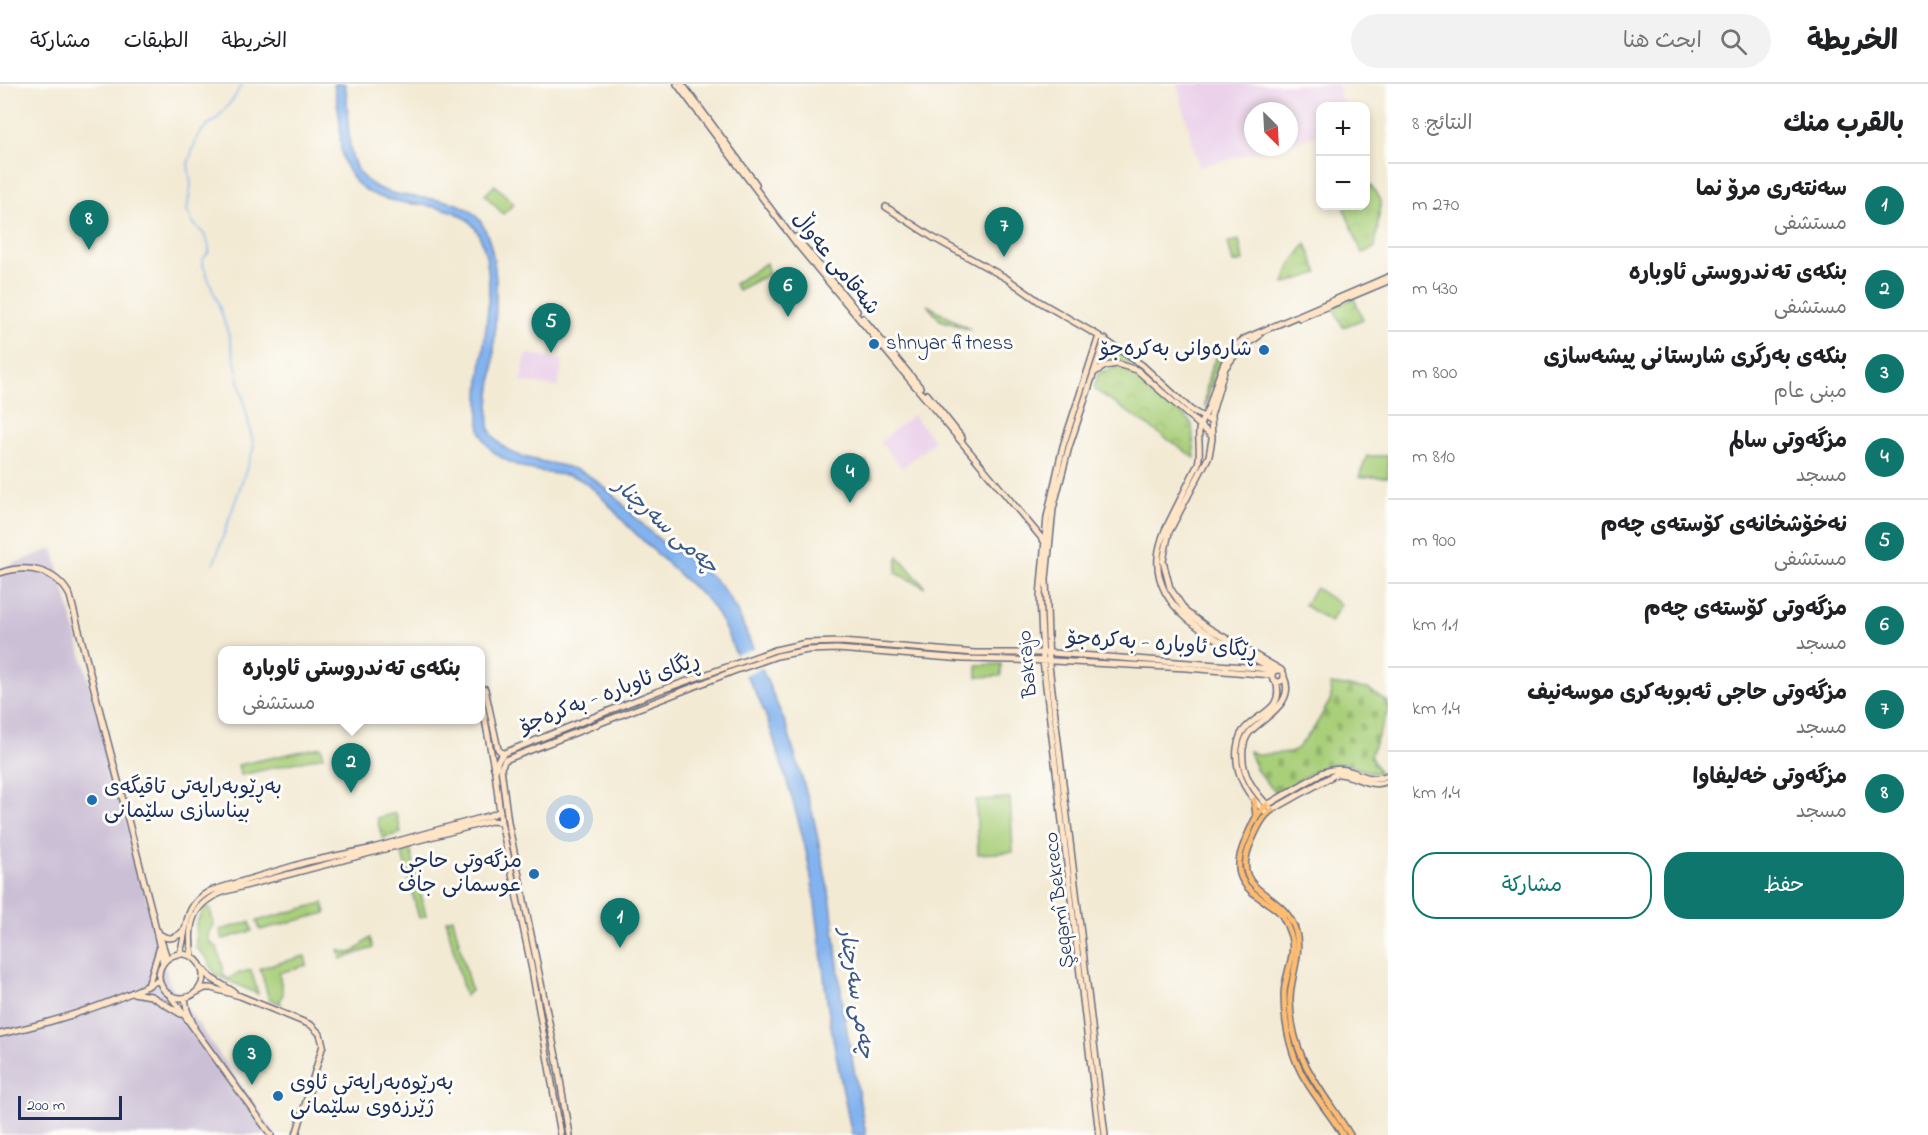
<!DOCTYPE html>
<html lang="ar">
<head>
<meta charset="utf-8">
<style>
  :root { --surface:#fff; --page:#f2f2f2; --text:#202124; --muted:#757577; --line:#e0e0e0; --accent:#0f766e }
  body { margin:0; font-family:"Indie Flower","Playpen Sans Arabic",sans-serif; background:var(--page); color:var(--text); direction:rtl }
  .controls { position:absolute; right:18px; top:18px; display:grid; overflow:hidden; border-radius:12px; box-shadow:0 3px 9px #0003 }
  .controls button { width:54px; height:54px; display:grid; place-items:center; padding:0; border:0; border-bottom:2px solid var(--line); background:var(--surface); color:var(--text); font:30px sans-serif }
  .compass { position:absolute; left:1244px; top:18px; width:54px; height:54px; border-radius:50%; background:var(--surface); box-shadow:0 3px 9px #0003; rotate:156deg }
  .scale { position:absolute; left:18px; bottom:15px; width:104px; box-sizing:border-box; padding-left:6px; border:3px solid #1b2f5e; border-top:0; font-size:16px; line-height:21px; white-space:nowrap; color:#1b2f5e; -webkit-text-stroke:4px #fdfcf7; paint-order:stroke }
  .you { position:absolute; left:570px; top:735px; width:21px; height:21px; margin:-15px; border:4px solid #fff; border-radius:50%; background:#1a73e8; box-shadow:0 0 0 9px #1a73e833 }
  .badge { display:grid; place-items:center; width:39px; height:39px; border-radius:50%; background:var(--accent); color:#fff; font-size:20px; font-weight:700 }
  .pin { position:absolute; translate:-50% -50px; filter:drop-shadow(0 2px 3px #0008) }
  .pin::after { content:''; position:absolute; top:32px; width:21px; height:18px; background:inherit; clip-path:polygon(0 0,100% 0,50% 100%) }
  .popup { position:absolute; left:218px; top:562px; width:267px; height:78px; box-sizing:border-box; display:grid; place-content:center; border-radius:12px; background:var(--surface); filter:drop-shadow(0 2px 4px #0005); font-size:20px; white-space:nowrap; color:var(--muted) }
  .popup b { font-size:22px; color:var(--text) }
  .popup::after { content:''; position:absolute; left:50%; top:100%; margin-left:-12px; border:12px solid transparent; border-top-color:var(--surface) }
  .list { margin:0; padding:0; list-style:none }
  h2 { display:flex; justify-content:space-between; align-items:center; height:78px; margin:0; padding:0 24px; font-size:26px }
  h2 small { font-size:20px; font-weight:400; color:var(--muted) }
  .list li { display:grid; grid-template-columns:39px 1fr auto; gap:18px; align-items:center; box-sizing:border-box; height:84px; padding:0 24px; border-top:2px solid var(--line) }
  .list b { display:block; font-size:22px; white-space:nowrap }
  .list p { margin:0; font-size:20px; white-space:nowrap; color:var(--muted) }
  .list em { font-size:20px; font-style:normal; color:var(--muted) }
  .actions { display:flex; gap:12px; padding:18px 24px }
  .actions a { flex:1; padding:14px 0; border:2px solid var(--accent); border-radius:24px; text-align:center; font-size:21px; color:var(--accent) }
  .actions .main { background:var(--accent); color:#fff }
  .icon { flex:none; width:33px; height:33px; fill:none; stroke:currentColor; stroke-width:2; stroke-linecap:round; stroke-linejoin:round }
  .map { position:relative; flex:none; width:1388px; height:1051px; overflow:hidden; direction:ltr }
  header { display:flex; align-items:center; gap:36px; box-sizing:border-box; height:84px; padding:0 30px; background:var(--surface); border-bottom:2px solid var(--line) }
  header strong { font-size:28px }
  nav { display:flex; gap:33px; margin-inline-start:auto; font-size:21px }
  .search { width:420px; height:54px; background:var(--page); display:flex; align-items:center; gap:15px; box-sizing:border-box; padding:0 21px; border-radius:33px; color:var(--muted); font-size:22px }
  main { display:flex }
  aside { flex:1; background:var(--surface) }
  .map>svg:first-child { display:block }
  .built { fill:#ebd1eb }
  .industrial { fill:#cbbfd5 }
  .green { fill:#a9cf79; stroke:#627f6c; stroke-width:1.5 }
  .cemetery { fill:url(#cemetery-stones); stroke:#627f6c; stroke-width:1.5 }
  .park { fill:url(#park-crowns); stroke:#627f6c; stroke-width:1.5 }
  .water { fill:#83b3ee; stroke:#4f71a6; stroke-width:1.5 }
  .pier { fill:#f3ead4 }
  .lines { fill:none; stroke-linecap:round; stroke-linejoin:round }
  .stream { stroke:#83b3ee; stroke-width:1.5 }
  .secondary-casing { stroke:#677087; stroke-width:8 }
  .primary-casing { stroke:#677087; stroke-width:8 }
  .secondary { stroke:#ffe4c6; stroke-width:5 }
  .primary { stroke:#febc70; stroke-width:5 }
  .poi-dot { fill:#1f6fb2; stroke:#fdfcf7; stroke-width:2 }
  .labels { text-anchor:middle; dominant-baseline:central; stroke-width:6; stroke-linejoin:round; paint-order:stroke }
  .street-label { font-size:21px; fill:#1b2f5e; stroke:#fdfcf7 }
  .poi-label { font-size:21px; fill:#1b2f5e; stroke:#fdfcf7; text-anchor:start }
  .water-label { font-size:22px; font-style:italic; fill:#3a5789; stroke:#fdfcf7 }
</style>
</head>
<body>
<header>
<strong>الخريطة</strong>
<div class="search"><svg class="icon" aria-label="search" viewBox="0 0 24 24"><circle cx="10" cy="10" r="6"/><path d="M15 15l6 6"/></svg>ابحث هنا</div>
<nav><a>الخريطة</a><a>الطبقات</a><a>مشاركة</a></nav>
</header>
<main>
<aside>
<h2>بالقرب منك<small>النتائج: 8</small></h2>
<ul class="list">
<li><span class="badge">1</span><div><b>سەنتەرى مرۆ نما</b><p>مستشفى</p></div><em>270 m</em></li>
<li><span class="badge">2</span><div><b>بنکەی تەندروستی ئاوبارە</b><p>مستشفى</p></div><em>430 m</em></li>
<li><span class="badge">3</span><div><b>بنکەی بەرگری شارستانی پیشەسازی</b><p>مبنى عام</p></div><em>800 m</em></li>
<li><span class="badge">4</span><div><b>مزگەوتی سالم</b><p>مسجد</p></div><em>810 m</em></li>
<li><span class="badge">5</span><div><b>نەخۆشخانەی کۆستەی چەم</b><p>مستشفى</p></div><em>900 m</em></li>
<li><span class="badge">6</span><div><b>مزگه‌وتی کۆستەی چەم</b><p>مسجد</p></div><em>1.1 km</em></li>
<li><span class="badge">7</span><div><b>مزگەوتی حاجی ئەبوبەکری موسەنیف</b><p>مسجد</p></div><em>1.4 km</em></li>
<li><span class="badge">8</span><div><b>مزگەوتی خەلیفاوا</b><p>مسجد</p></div><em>1.4 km</em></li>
</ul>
<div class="actions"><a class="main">حفظ</a><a>مشاركة</a></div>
</aside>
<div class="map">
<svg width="1388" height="1051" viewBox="0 0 1388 1051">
  <defs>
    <pattern id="cemetery-stones" width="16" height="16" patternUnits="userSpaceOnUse" patternTransform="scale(1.5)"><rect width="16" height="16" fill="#a9cf79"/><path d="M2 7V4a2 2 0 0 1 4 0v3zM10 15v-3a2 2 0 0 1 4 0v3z" fill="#91b26b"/></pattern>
    <pattern id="park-crowns" width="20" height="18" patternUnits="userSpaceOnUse" patternTransform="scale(1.5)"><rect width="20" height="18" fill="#a9cf79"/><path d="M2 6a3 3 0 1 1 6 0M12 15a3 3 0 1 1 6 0" fill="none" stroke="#91b26b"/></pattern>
  </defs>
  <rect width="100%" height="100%" fill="#fdfcf7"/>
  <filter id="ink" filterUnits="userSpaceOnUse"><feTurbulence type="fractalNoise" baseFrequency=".0167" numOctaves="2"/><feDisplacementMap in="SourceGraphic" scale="12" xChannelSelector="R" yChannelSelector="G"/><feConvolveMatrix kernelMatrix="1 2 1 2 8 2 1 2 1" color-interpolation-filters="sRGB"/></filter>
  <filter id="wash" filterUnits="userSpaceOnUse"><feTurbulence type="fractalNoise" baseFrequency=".008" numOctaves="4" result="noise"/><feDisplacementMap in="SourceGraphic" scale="24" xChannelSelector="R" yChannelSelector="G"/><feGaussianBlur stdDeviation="1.35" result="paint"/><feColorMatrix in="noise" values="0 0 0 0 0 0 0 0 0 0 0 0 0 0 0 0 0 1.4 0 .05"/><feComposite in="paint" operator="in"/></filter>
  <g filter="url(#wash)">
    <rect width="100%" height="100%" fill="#f3ead4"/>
    <path class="built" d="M1177 0H1338L1343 22H1320V51L1289 59V27H1253V63H1275L1199 83Z
      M526 269 563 276 558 303 521 298Z
      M913 331 935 357 902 384 880 358Z"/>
    <path class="industrial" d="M53 464 169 898 276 1051H0V485Z"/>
    <path class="green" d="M495 101 514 120 503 130 485 111Z
      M1239 156 1243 177 1233 179 1228 158Z
      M1367 372H1388V393H1359Z
      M866 377 872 394 845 403 840 386Z
      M898 472 925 503 896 489Z
      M1316 504 1341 521 1330 538 1304 521Z
      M1001 580V592L977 593V581Z
      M321 663 324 672 241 691 238 681Z
      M1010 714 1013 768 978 770 976 716Z
      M410 764 426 832 419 834 401 766Z
      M323 819 326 829 260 846 257 837Z
      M205 821 210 825 214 842C205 849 207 859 217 863L223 883V891L229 895 236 890 251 886 258 910 215 891 206 873 196 864V841Z
      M453 834 471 907 465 912 446 836Z
      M250 838 252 847 223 855 220 846Z
      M370 854 373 864 341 875 339 866C355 874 358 863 370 854Z
      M305 872 307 881 279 889 283 910 280 916 281 920 269 915 260 884Z"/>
    <path class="cemetery" d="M1330 600 1368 605 1388 618V627L1370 672 1380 689C1366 690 1357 682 1344 680 1324 676 1294 700 1277 710 1263 694 1255 688 1249 667L1259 671 1290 668 1297 665 1314 644 1331 615Z"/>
    <path class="park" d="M1370 101 1381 116 1375 164 1362 169 1344 125 1348 122H1366V106Z
      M1306 160 1318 189 1284 200 1290 181Z
      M766 179 769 190 738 206 734 200Z
      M1354 214 1363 235 1343 243 1333 223Z
      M927 221 971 246 940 236Z
      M1107 259 1128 272 1144 287C1126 277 1117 276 1098 283Z
      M1229 262H1231L1215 288 1205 324C1206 302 1208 274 1229 262Z
      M1117 284 1129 285 1140 292 1189 336 1192 341 1195 374 1094 305 1098 290 1106 286Z
      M396 729 401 749 382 754 377 734Z"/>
    <path class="water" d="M334 0H345C350 26 345 63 357 85 361 93 368 98 376 103 416 123 471 101 488 153 499 184 496 215 495 247 494 261 494 274 493 288 491 305 487 325 489 342 490 348 493 353 498 358 521 381 554 375 582 388 610 402 635 436 660 456 677 470 699 480 715 496 725 505 731 518 738 529L786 641 813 731 831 819 843 925 866 1051H852C844 1011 835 970 829 930 820 870 817 809 802 750 794 721 786 692 776 663 772 649 767 634 761 620 755 606 747 593 740 580 732 561 718 524 703 512 679 491 655 468 632 446 615 430 601 408 581 396 573 391 565 391 556 390 531 387 495 379 483 354 478 345 479 333 479 322 477 269 503 198 478 149 454 102 372 140 346 83 339 69 341 54 340 39 339 26 336 13 334 0Z"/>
    <path class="pier" d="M756 564 764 583 743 592 734 571Z"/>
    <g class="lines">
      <path class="stream" d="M214 479 254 363 230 255 218 219 203 181V175L209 168V162L204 150 193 139 187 126 191 101 188 80 197 53 206 42 216 36 234 14 242 0"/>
    </g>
  </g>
  <g filter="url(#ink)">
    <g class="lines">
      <defs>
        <path id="secondary" d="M677 0 797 160 1044 457
          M682 0 756 100
          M886 123 932 153 1006 194 1040 218 1099 252
          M796 153 857 227
          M863 234 920 303
          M1300 234 1388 197
          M1259 252 1238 267 1225 284 1211 332 1212 355 1209 372 1169 448 1163 477 1170 504 1186 528 1210 545 1281 586
          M1105 255 1069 363 1053 425 1046 495 1049 581 1105 1051
          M1095 288 1105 282 1117 280 1137 286 1212 352
          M927 310 962 354
          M0 489C27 480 56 485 70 512L153 832 163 879
          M1272 584C1229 561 1153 533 1158 473 1159 463 1162 454 1165 446L1198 380C1201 369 1198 358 1199 347 1199 339 1205 332 1208 325 1218 299 1220 272 1244 255L1388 193
          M1272 592a6 6 0 1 1 12 0a6 6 0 1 1-12 0Z
          M1284 593C1296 619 1264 633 1250 648 1246 652 1244 659 1243 665 1240 690 1255 709 1272 726L1336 690C1355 689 1368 706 1388 697
          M480 607 485 605 498 665 503 670
          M480 609 494 684
          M1267 721 1324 688C1353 677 1363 703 1388 691
          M1267 729C1248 712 1234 690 1237 664 1238 658 1239 652 1243 647 1257 628 1285 628 1276 597
          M158 847 167 874
          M161 851C169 857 178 853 184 846
          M180 869C188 844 182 822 210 807L307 778 369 765 492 731 500 727
          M159 892a22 22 0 1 1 44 0a22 22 0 1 1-44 0Z
          M192 872C187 840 192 818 226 807L491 737 501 738
          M203 885 211 894 234 908
          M148 902 159 866
          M133 909 151 912 181 930
          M195 909 205 904H211L240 912 311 941 320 950 323 961 296 1051
          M169 910 271 1051
          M185 914 187 926 194 942
          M0 950C55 938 109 921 159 896
          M561 1051 532 886 501 738 495 688 498 676 504 669 656 608 775 566 806 559 841 558 975 569H1052L1259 584 1274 587
          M569 1051 557 977 508 738 501 684 505 676 734 587 777 572 808 566 837 565 964 575 1053 577 1187 584 1272 591
          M1099 1051 1043 577 1040 512 1047 433 1063 362 1099 252 1142 281 1191 326 1210 337"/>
        <path id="primary" d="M1254 716 1256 732
          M1267 721C1256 729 1251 743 1246 755 1234 781 1236 798 1260 814 1267 819 1273 822 1279 828 1285 834 1288 844 1291 852 1297 872 1284 891 1284 911 1284 935 1289 964 1300 986 1311 1009 1330 1029 1343 1051
          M1272 726C1262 733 1257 745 1252 756 1226 812 1284 804 1296 848 1302 871 1290 893 1290 916 1291 976 1321 1004 1350 1051"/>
      </defs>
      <use href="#secondary" class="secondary-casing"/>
      <use href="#primary" class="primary-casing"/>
      <use href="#secondary" class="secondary"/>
      <use href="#primary" class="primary"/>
    </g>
  </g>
  <g class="poi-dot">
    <circle cx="874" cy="260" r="6"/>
    <circle cx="1264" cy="266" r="6"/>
    <circle cx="92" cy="716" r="6"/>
    <circle cx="534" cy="790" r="6"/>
    <circle cx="278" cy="1012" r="6"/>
  </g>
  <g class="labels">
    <g class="street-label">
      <text transform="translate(835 180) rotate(51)">شەقامی عەواڵ</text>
      <text transform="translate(1162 561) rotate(4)">ڕێگای ئاوبارە - بەکرەجۆ</text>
      <text transform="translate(1028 580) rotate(-95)">Bakrajo</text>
      <text transform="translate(610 610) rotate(-21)">ڕێگای ئاوبارە - بەکرەجۆ</text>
      <text transform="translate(1060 816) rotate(-97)">Şeqamî Bekreco</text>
    </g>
    <g class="poi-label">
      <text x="886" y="260">shnyar fitness</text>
      <text x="1252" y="266" text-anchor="end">شارەوانی بەکرەجۆ</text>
      <text x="104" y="704">بەڕێوبەرایەتی تاقیگەی<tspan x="104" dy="24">بیناسازی سلێمانی</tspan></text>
      <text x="522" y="778" text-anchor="end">مزگەوتی حاجی<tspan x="522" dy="24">عوسمانی جاف</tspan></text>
      <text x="290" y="1000">بەرێوەبەرایەتی ئاوی<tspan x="290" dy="24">ژێرزەوی سلێمانی</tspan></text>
    </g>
    <g class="water-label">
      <text transform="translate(665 443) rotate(42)">چەمی سەرچنار</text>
      <text transform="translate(855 909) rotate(81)">چەمی سەرچنار</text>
    </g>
  </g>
</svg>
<div class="controls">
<button>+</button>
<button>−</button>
</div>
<svg class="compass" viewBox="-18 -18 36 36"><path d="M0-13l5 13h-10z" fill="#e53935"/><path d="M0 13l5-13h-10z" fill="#757577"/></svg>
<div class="scale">200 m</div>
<div class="you"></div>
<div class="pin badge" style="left:620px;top:864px">1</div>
<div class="pin badge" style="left:351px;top:709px">2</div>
<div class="popup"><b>بنکەی تەندروستی ئاوبارە</b>مستشفى</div>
<div class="pin badge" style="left:252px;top:1001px">3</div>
<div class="pin badge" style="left:850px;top:419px">4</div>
<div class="pin badge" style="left:551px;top:269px">5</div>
<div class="pin badge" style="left:788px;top:233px">6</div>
<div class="pin badge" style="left:1004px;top:173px">7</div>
<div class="pin badge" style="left:89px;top:166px">8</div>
</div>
</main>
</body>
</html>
